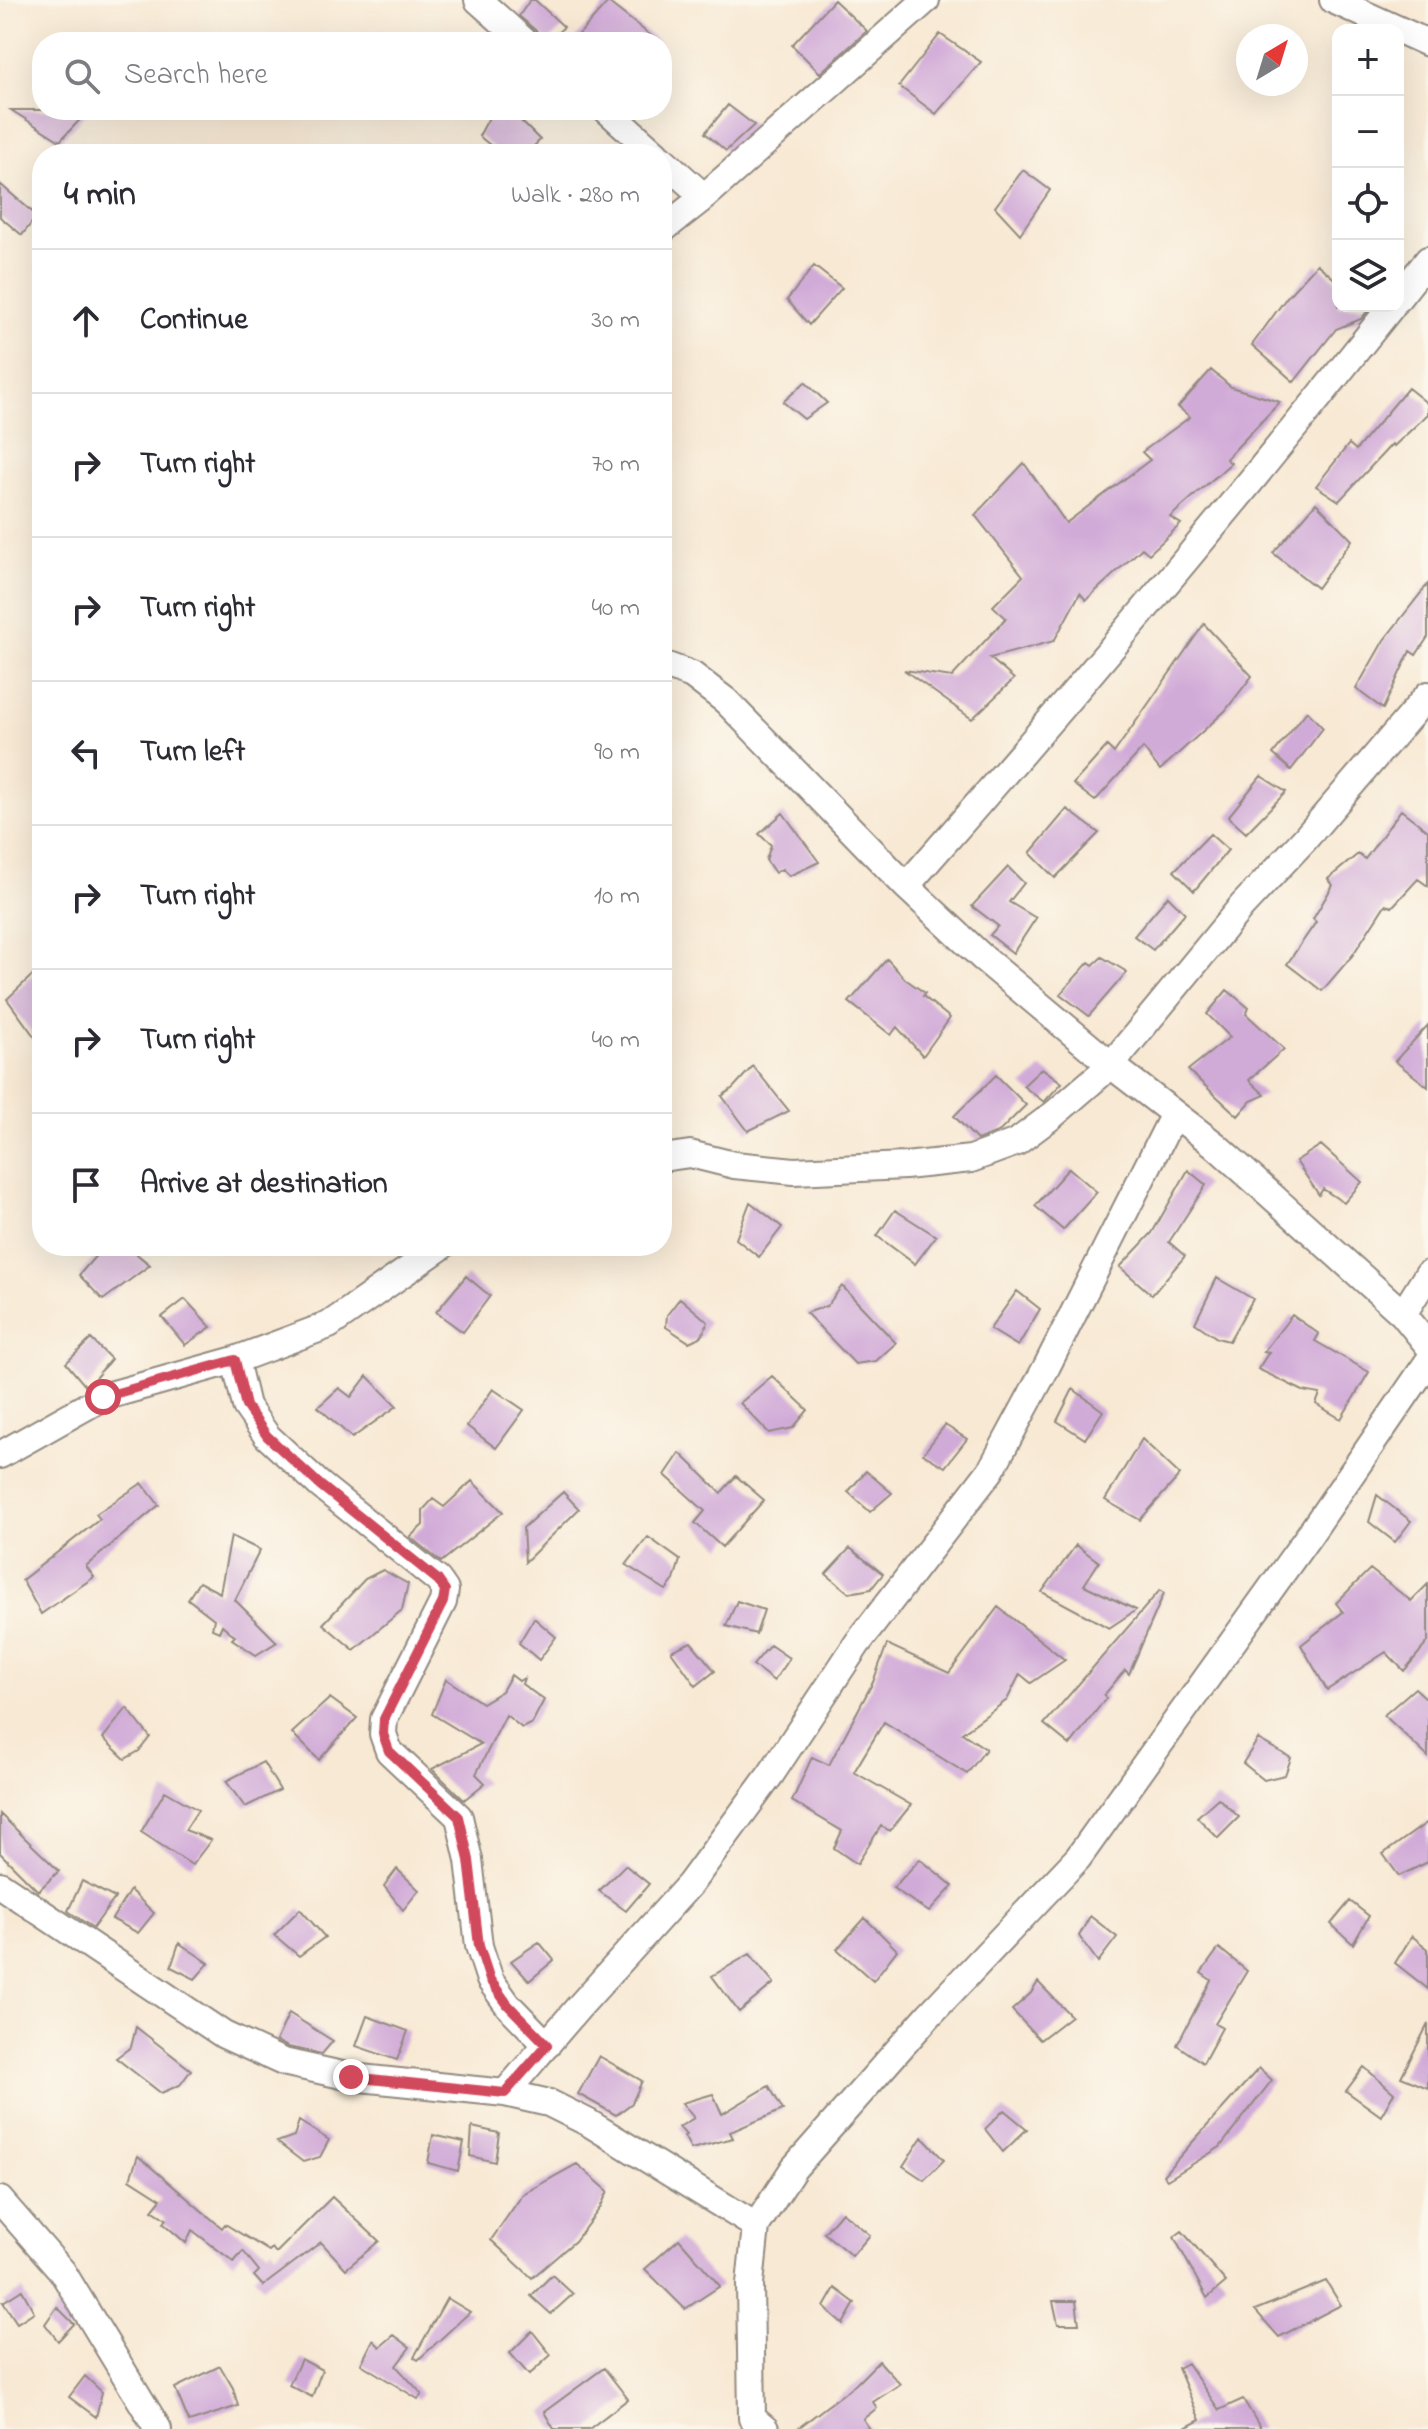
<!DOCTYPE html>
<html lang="en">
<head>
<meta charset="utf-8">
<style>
  :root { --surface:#fff; --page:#f7f7f7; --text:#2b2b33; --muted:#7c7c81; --line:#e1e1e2 }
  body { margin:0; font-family:"Indie Flower",sans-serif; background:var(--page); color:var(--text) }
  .controls { position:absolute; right:24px; top:24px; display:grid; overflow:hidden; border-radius:16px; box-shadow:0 8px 32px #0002 }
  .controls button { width:72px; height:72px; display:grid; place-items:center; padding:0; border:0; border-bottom:2px solid var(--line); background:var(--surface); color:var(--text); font:40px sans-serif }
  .compass { position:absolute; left:1236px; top:24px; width:72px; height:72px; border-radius:50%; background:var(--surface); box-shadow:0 8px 32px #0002; rotate:38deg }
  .stop { position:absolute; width:24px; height:24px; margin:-18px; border:6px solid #d1495b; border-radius:50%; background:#fff }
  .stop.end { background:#d1495b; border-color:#fff; box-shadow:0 2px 8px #0008 }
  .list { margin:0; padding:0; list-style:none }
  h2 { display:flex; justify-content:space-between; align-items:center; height:104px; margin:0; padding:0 32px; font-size:34px }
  h2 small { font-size:26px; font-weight:400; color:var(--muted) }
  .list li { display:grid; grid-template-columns:52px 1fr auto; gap:24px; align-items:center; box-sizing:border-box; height:144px; padding:0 32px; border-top:2px solid var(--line) }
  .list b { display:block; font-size:30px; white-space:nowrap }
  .list em { font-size:26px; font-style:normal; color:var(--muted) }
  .icon { flex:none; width:44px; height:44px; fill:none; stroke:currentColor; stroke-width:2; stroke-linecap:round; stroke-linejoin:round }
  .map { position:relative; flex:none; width:1428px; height:2429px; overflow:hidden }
  .search { position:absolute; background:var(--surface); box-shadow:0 8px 32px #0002; left:32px; top:32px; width:640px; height:88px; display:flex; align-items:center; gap:20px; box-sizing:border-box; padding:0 28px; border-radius:32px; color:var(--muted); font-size:30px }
  .panel { position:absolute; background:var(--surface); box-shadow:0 8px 32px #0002; left:32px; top:144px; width:640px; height:1112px; border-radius:32px }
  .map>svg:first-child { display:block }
  .building { fill:#d1abd8 }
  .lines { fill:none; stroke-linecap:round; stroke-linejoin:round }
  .street-casing { stroke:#928a80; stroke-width:30 }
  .street { stroke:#fff; stroke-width:26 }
  .route { stroke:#d1495b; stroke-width:10 }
</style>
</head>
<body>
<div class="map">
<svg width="1428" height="2429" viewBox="0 0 1428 2429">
  <rect width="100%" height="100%" fill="#fbf7ec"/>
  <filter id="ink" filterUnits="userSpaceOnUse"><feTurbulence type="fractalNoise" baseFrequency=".0125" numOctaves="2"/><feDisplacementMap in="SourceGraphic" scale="16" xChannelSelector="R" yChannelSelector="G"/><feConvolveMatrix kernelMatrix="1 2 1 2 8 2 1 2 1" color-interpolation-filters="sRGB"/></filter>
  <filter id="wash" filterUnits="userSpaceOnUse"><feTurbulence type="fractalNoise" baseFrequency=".006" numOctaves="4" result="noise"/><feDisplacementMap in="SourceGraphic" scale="32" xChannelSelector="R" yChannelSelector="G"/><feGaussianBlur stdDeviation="1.8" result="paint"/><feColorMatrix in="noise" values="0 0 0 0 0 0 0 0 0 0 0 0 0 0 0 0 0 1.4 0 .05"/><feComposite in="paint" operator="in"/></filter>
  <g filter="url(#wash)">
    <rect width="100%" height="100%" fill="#f8e9d4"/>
    <g id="blocks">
      <path class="building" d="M530 0H535L564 27 548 41 519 16Z
        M834 0 867 31 820 73 792 45Z
        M608 2 659 42H572Z
        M940 34 981 62 936 114 899 86Z
        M728 105 754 125 726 151 705 133Z
        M11 110H89L60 141Z
        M493 110H510L540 140 526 154H501L479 136Z
        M1023 170 1050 190 1020 234 995 207Z
        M0 184 37 216 22 235 0 217Z
        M1317 264 1338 282V306H1372L1361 319 1336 329 1294 382 1252 345 1287 297Z
        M814 266 842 288 809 325 787 300Z
        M1211 370 1231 387 1280 402 1226 459 1231 463 1170 517 1181 524 1149 554 1142 548 1086 600 1080 593 1054 641 990 658 1014 679 972 719 904 670 952 677 1006 618 993 606 1023 576 975 515 1024 463 1066 523 1150 460 1142 452 1190 417 1178 407Z
        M805 382 827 403 804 419 783 402Z
        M1408 388 1428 404V414L1394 446 1392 444 1339 501 1316 486 1349 444 1356 450Z
        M1316 503 1352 540 1317 588 1273 553Z
        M1428 584V637L1416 655 1410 651 1383 709 1356 689 1384 640Z
        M1204 624 1252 676 1225 711 1160 770 1143 748 1095 801 1073 784 1107 746 1114 753Z
        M1307 711 1323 728 1291 770 1273 754Z
        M1261 776 1286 792 1246 833 1228 817Z
        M1067 809 1099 833 1055 878 1030 853Z
        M1401 810 1428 831V886L1418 879 1392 907 1385 905 1352 956 1322 991 1287 964 1316 922 1313 919 1333 885 1328 879 1358 854 1365 859Z
        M783 813 819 862 789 876 782 869 775 873 766 860 771 845 759 834Z
        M1210 834 1228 850 1194 891 1174 871Z
        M1008 867 1024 883 1009 902 1036 918 1013 953 990 935 998 926 972 906Z
        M1168 896 1185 913 1153 950 1134 936Z
        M1102 957 1127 972 1089 1016 1060 994 1089 962 1093 965Z
        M887 959 905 979 925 993 923 996 950 1018 923 1056 897 1027 891 1035 849 1002Z
        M42 966V1047L7 999Z
        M1227 990 1249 1008 1246 1014 1284 1049 1249 1080 1265 1095 1251 1101 1238 1116 1188 1070 1230 1037 1207 1014Z
        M1428 1025V1087L1395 1061Z
        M753 1066 789 1111 748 1131 722 1096 733 1088Z
        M1042 1068 1062 1083 1044 1102 1023 1086Z
        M996 1075 1026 1105 1000 1131 977 1140 954 1116Z
        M1321 1145 1362 1182 1344 1203 1323 1189 1319 1195 1296 1161Z
        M1069 1168 1097 1192 1063 1230 1035 1206Z
        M1188 1170 1206 1185 1169 1242 1185 1256 1152 1295 1120 1267 1152 1233Z
        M750 1202 782 1227 759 1257 736 1239Z
        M895 1210 936 1236 915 1264 877 1236Z
        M104 1246H127L150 1265 103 1300 79 1275Z
        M466 1276 490 1296 463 1332 436 1312Z
        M1217 1278 1253 1299 1229 1341 1217 1338 1195 1323Z
        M842 1286 896 1343 876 1361 855 1364 806 1313 827 1306Z
        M1017 1291 1040 1309 1018 1346 990 1329Z
        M680 1298 708 1322 702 1336 689 1342 666 1327 667 1315Z
        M185 1299 211 1327 185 1345 162 1317Z
        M1292 1315 1319 1334 1315 1341 1369 1372 1341 1419 1316 1404 1320 1394 1303 1391 1258 1369 1269 1352 1264 1351Z
        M91 1339 111 1359 87 1388 66 1363Z
        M367 1376 397 1406 352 1438 318 1407 339 1388 351 1397Z
        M772 1376 808 1410 793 1428 769 1433 740 1403Z
        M493 1389 524 1410 496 1448 467 1426Z
        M1073 1389 1103 1411 1085 1439 1057 1421Z
        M945 1425 967 1439 945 1467 923 1454Z
        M1142 1439 1180 1475 1140 1520 1105 1500Z
        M680 1453 721 1493 736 1476 764 1500 722 1547 695 1523 705 1511 665 1475Z
        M866 1471 892 1493 870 1512 848 1492Z
        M472 1481 503 1512 441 1562 410 1537 423 1525V1510L433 1499 444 1507Z
        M142 1483 159 1505 86 1566 94 1577 41 1614 22 1580 100 1519 96 1514Z
        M563 1492 579 1509 525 1562 523 1528Z
        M1377 1495 1411 1521 1395 1542 1369 1522Z
        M231 1536 260 1550 235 1600 277 1642 256 1655 232 1639 235 1636 222 1625 219 1632 212 1629 214 1619 188 1599 199 1582 220 1593Z
        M648 1537 680 1560 674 1580 666 1590 626 1565Z
        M1076 1545 1099 1562 1084 1585 1136 1610 1109 1628 1042 1592Z
        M850 1548 883 1574 871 1589 849 1593 826 1574Z
        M1370 1569 1411 1601 1428 1584V1642L1404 1671 1386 1652 1327 1690 1301 1645 1343 1612 1336 1603Z
        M383 1570 408 1584 402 1610 354 1650 323 1624 365 1579Z
        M1160 1590 1164 1593 1129 1674 1125 1670 1104 1695 1106 1698 1070 1745 1044 1724Z
        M737 1601 764 1610 756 1634 726 1626Z
        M998 1607 1065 1660 1031 1683 1020 1674 1007 1700 962 1733 986 1749 967 1774 884 1722 854 1772 911 1805 890 1831 881 1826 857 1864 834 1848 842 1831 792 1801 812 1757 829 1765 873 1682 887 1644 949 1673Z
        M534 1618 556 1637 539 1660 519 1643Z
        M691 1642 715 1671 696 1686 671 1651Z
        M770 1645 789 1658 774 1681 753 1665Z
        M511 1675 519 1681 524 1678 522 1684 544 1700 532 1723 522 1728 506 1715 476 1774 485 1783 464 1800 432 1769 481 1744 432 1714 446 1679 482 1703 502 1691Z
        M1415 1688 1428 1700V1757L1384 1715Z
        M330 1698 357 1718 319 1760 292 1733Z
        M127 1708 150 1737 139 1751 125 1759 103 1738Z
        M1258 1739 1291 1758 1285 1775 1264 1780 1243 1763Z
        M263 1762 280 1790 245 1807 226 1781Z
        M165 1791 198 1810 185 1830 211 1840 192 1865 141 1832Z
        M1218 1798 1239 1817 1218 1838 1197 1817Z
        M0 1814 59 1871 38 1891 0 1853Z
        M1428 1822V1862L1399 1876 1383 1854Z
        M920 1859 953 1886 929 1912 893 1888Z
        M625 1865 649 1884 626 1911 599 1891Z
        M397 1869 419 1890 403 1910 384 1886Z
        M82 1881 115 1898 93 1928 68 1911Z
        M130 1890 154 1913 138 1933 112 1919Z
        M1350 1901 1369 1916 1353 1944 1331 1924Z
        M300 1909 325 1937 299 1956 274 1935Z
        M1090 1916 1117 1937 1098 1962 1079 1936Z
        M865 1918 897 1950 873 1981 837 1949Z
        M1412 1936 1428 1949V1989L1395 1963Z
        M539 1942 554 1960 529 1981 511 1961Z
        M179 1943 209 1963 195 1979 171 1967Z
        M1219 1948 1247 1971 1215 2024 1222 2028 1203 2063 1177 2045 1211 1980 1201 1973Z
        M750 1954 774 1983 739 2012 712 1976Z
        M1038 1982 1071 2016 1040 2040 1012 2010 1031 1993Z
        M289 2013 333 2041 322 2054 288 2047 276 2041Z
        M367 2016 408 2031 397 2060 356 2046Z
        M1428 2024V2088L1401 2077Z
        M136 2027 191 2070 180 2085 161 2093 116 2058 131 2047Z
        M599 2056 642 2081 632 2103 616 2115 578 2094Z
        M1364 2067 1394 2093 1381 2116 1346 2091Z
        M1259 2068 1272 2080 1220 2147 1167 2180 1163 2175Z
        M769 2086 783 2110 730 2132 733 2138 691 2149 684 2136 686 2135 679 2127 694 2118 682 2103 713 2094 722 2114Z
        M1004 2110 1027 2129 1003 2152 985 2129Z
        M299 2121 329 2140 320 2157 303 2162 277 2142 294 2136Z
        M472 2127 499 2133 495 2162 470 2156Z
        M433 2135 464 2142 458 2171 428 2163Z
        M922 2137 944 2160 924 2180 903 2166Z
        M138 2156 222 2228 225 2224 269 2251 272 2248 276 2253 332 2197 379 2241 346 2269 321 2242 263 2286 254 2276 259 2271 243 2251 234 2262 192 2230 186 2243 163 2223 166 2219 152 2210 161 2199 130 2179Z
        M577 2164 608 2191 600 2208 575 2241 532 2278 491 2240 523 2194Z
        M842 2212 870 2235 852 2256 824 2233Z
        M1182 2231 1226 2282 1207 2298 1174 2237Z
        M679 2239 720 2286 685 2309 645 2269Z
        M552 2275 573 2294 551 2314 531 2296Z
        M1326 2281 1341 2305 1279 2337 1255 2310Z
        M835 2288 855 2303 843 2324 824 2307Z
        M22 2290 34 2312 17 2323 3 2302Z
        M447 2298 470 2312 418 2360 414 2357Z
        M1053 2301H1076L1079 2324H1058Z
        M57 2307 74 2324 58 2341 45 2324Z
        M532 2331 551 2355 529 2375 510 2353Z
        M394 2335 410 2347 396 2366 422 2394 418 2399 361 2364 373 2340 380 2347Z
        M301 2359 322 2370 312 2397 289 2385Z
        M879 2361 900 2384 873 2402 877 2408 863 2419 870 2429H797L856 2384Z
        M1187 2363 1219 2410 1243 2399 1261 2429H1183L1200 2420 1178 2368Z
        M220 2366 233 2388 238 2406 189 2422 175 2388Z
        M604 2368 628 2399 589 2429H554L544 2412Z
        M85 2376 102 2392 96 2417 69 2397Z"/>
    </g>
  </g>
  <g filter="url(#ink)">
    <use href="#blocks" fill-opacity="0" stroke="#928a80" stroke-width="2"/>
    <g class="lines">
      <defs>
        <path id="street" d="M478 0 525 42
          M1333 0 1428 43
          M607 110 656 154
          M662 159 704 197
          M662 230 704 197 926 0
          M1398 298 1428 260
          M1392 306C1235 504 1073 697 906 886L983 958 1111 1065 1215 1145 1403 1314
          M662 664 692 675 726 701 906 886
          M662 1158 690 1154 734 1165 794 1171 905 1166 971 1159 1017 1142 1053 1115 1111 1065 1242 906 1304 840 1428 695
          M1428 1274 1403 1314 1428 1345
          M235 1360 246 1406 267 1436 320 1485 438 1580 445 1590 443 1602 384 1719 383 1734 389 1751 459 1817 469 1860 479 1946 490 1980 508 2005 547 2045
          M0 1455 103 1397 235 1360 329 1325 442 1246
          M0 1885 224 2035 283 2062 351 2077 505 2093 549 2103 589 2123 756 2226
          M505 2093 578 2008 690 1884 771 1774 857 1644 991 1470 1047 1366 1174 1114
          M0 2200 62 2271 158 2429
          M765 2429 752 2418 750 2284 756 2226 794 2168 929 2015 1078 1858 1310 1534 1428 1362"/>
      </defs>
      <use href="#street" class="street-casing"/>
      <use href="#street" class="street"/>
    </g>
  </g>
  <g class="lines" filter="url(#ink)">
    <path class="route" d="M103 1397 235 1360 246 1406 267 1436 320 1485 438 1580 445 1590 443 1602 384 1719 383 1734 389 1751 459 1817 469 1860 479 1946 490 1980 508 2005 547 2045 505 2093 351 2077"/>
  </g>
</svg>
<div class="controls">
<button>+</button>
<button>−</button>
<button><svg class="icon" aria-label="locate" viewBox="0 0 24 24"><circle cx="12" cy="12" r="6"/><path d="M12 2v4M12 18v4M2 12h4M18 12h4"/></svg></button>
<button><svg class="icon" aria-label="layers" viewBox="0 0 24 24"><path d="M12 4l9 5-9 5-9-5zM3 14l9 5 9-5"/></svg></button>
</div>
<svg class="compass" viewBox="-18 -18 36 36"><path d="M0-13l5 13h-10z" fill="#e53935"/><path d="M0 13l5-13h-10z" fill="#7c7c81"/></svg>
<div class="stop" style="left:103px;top:1397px"></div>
<div class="stop end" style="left:351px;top:2077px"></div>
<div class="search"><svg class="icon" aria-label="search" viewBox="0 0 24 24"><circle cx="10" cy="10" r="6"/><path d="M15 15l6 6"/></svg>Search here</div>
<section class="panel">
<h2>4 min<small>Walk · 280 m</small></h2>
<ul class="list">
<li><svg class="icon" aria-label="ahead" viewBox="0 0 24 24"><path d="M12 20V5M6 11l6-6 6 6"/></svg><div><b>Continue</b></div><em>30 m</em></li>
<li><svg class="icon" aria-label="right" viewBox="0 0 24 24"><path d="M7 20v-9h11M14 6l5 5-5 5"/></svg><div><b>Turn right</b></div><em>70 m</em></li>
<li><svg class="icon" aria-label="right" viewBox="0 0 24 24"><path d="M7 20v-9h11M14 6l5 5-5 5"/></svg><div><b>Turn right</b></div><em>40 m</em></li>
<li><svg class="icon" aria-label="left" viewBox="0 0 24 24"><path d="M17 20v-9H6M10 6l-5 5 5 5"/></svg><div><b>Turn left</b></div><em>90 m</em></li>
<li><svg class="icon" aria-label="right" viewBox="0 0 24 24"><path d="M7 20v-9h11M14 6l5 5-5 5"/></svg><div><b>Turn right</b></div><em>10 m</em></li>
<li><svg class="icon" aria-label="right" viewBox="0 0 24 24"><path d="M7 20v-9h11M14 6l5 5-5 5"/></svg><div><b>Turn right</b></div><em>40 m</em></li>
<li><svg class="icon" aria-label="arrive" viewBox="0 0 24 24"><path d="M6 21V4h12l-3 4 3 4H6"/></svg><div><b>Arrive at destination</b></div></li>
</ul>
</section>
</div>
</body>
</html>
